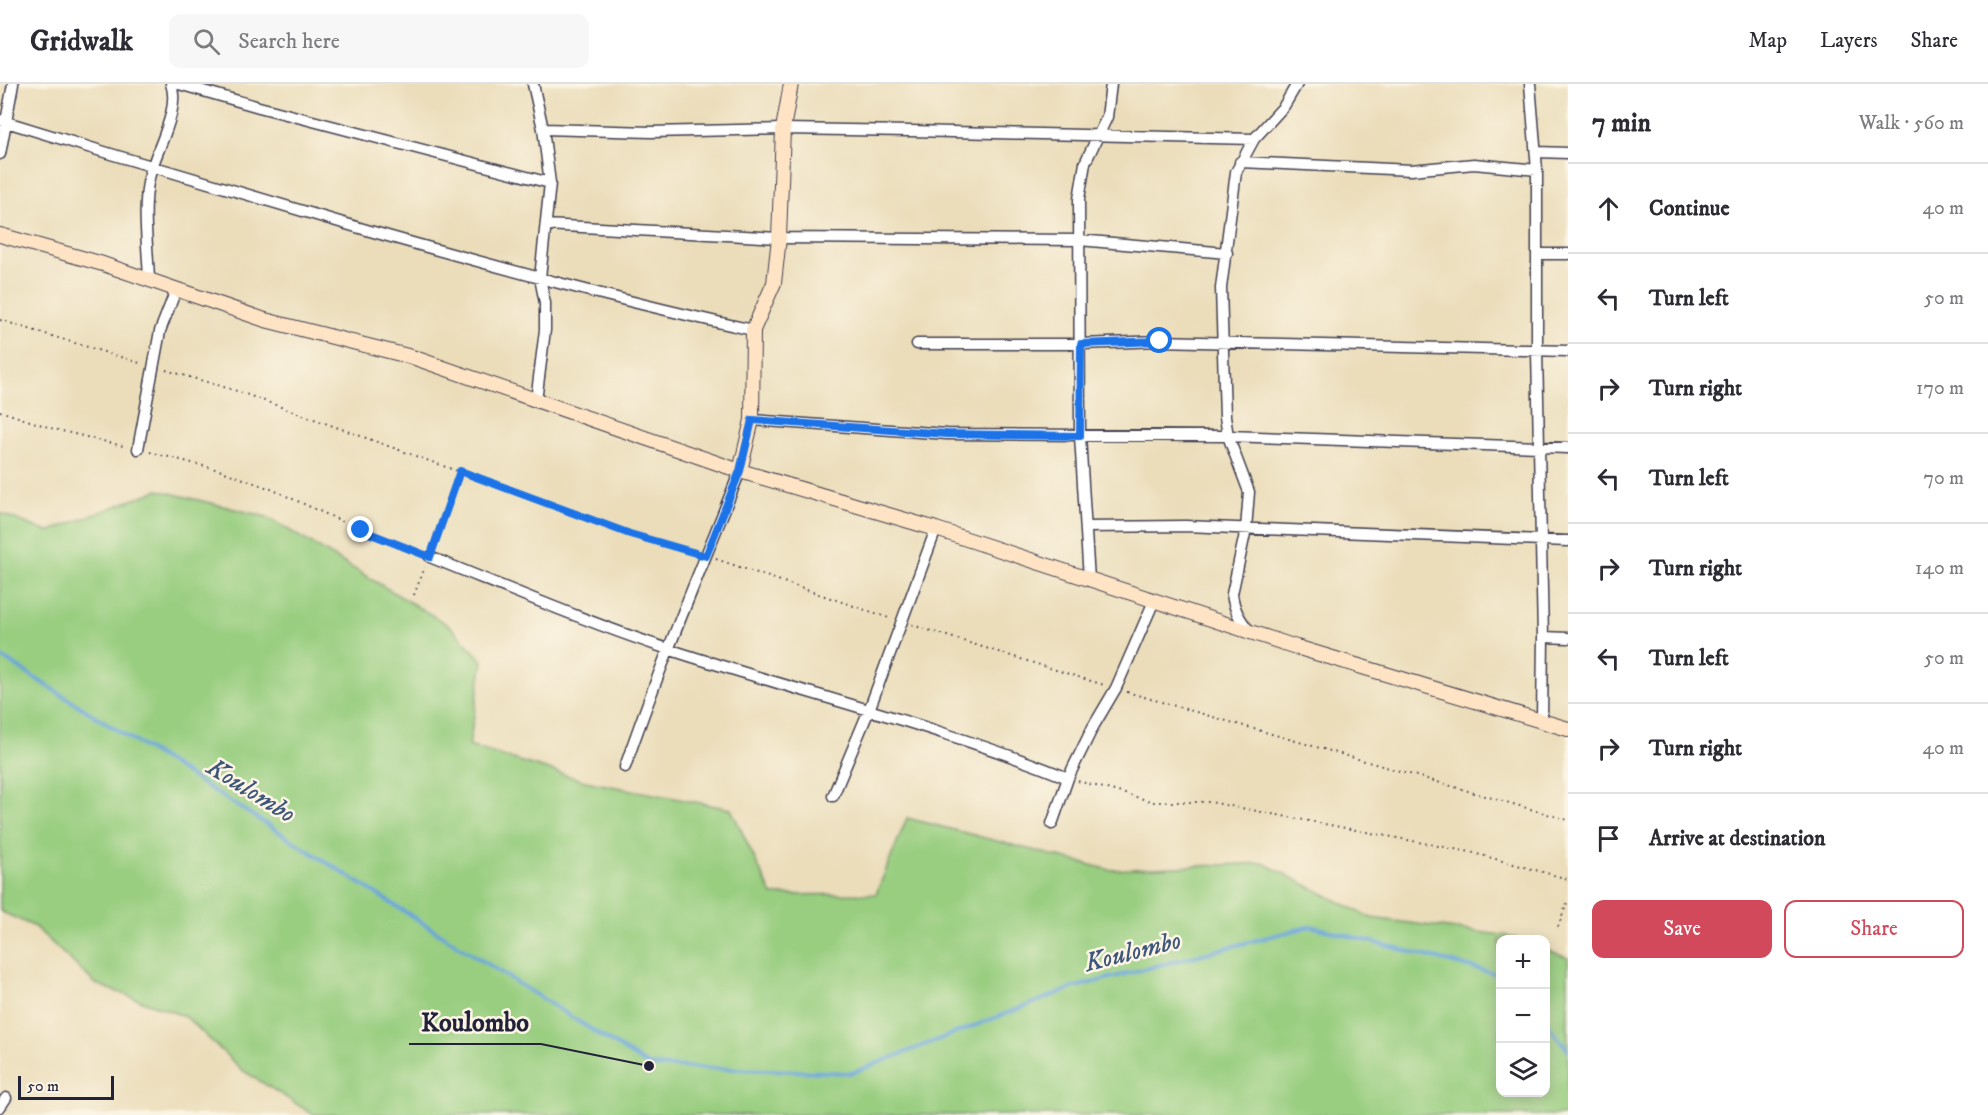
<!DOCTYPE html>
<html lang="en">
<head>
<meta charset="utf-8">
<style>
  :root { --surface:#fff; --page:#f7f7f7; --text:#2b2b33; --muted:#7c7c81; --line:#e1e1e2; --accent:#d1495b }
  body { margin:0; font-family:"IM FELL DW Pica",serif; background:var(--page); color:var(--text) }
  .controls { position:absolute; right:18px; bottom:18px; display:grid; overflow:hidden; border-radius:12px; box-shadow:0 3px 15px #0003 }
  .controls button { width:54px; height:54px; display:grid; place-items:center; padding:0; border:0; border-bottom:2px solid var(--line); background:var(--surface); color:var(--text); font:30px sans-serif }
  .scale { position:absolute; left:18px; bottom:15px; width:96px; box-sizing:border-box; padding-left:6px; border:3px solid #22223b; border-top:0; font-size:16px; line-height:21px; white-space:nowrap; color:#22223b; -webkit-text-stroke:4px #fcf5e5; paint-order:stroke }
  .stop { position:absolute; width:18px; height:18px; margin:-14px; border:4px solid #1a73e8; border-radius:50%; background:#fff }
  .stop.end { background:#1a73e8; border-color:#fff; box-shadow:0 2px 6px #0008 }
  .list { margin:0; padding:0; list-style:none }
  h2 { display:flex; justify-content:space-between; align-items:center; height:78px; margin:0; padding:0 24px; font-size:26px }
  h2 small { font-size:20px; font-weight:400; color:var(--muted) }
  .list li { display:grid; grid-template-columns:39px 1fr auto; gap:18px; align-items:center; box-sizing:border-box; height:90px; padding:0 24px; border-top:2px solid var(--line) }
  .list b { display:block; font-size:22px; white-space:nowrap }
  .list em { font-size:20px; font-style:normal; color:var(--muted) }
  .actions { display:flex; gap:12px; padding:18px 24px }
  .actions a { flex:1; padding:14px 0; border:2px solid var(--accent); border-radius:12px; text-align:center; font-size:21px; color:var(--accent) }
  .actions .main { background:var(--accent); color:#fff }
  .icon { flex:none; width:33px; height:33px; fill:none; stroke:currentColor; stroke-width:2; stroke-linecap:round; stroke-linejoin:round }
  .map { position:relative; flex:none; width:1568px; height:1031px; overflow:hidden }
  header { display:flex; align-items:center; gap:36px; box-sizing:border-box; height:84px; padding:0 30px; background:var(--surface); border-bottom:2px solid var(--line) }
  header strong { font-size:28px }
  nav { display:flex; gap:33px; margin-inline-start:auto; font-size:21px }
  .search { width:420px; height:54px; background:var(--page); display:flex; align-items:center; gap:15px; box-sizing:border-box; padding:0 21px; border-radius:12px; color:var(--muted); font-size:22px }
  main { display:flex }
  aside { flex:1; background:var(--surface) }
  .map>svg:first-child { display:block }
  .green { fill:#99ce80; stroke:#5e785e; stroke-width:1.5 }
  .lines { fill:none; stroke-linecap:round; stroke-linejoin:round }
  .stream { stroke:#68a4d9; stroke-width:4 }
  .street-casing { stroke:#403e4e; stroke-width:13 }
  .secondary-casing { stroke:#403e4e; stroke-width:16 }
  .path { stroke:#403e4e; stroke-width:2; stroke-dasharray:1.5 4.5; stroke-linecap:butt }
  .street { stroke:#fff; stroke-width:10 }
  .secondary { stroke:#fee4c5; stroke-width:14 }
  .route { stroke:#1a73e8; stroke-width:8 }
  .labels { text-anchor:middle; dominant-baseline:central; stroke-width:5; stroke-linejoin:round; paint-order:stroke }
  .water-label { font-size:26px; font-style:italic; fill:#3e567a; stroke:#fcf5e5 }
  .leader { fill:none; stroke:#22223b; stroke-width:2 }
  .callout-dot { fill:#22223b; stroke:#fcf5e5; stroke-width:2 }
  .callout-label { font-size:26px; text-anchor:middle; font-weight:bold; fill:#22223b; stroke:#fcf5e5; stroke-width:5; stroke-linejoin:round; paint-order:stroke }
</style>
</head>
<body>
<header>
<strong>Gridwalk</strong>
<div class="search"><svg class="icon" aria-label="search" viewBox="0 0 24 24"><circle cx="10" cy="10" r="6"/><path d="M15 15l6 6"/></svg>Search here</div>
<nav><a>Map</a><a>Layers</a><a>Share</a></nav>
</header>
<main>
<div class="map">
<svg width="1568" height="1031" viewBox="0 0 1568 1031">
  <rect width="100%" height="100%" fill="#fcf5e5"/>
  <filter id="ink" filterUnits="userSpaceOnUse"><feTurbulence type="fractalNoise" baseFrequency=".0167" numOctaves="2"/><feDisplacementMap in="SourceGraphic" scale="12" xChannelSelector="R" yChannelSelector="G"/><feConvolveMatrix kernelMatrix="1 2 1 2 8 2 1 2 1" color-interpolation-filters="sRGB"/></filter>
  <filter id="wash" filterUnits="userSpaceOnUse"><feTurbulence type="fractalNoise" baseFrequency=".008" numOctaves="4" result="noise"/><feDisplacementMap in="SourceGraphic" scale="24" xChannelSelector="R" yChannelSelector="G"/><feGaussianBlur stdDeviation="1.35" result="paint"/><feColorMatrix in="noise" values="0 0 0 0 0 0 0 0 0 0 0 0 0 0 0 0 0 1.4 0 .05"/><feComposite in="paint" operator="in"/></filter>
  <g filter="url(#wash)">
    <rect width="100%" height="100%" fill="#ebddba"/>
    <path class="green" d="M158 406 267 433 450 542 483 577 469 662 585 697 731 725 772 811 876 810 907 734 1110 786 1263 779 1371 834 1509 852 1518 855 1500 856V1008H1546V866L1568 874V1031H314L242 986 186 933 96 900 35 843 0 827V429L48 448Z"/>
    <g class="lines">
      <path class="stream" d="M0 572 649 982 852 989 1075 903 1311 842 1500 891
        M1546 939 1568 966"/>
    </g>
  </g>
  <g filter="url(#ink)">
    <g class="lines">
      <defs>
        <path id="street" d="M179 0 259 23 550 99
          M533 0 543 45 550 99 540 194 545 219V246L536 317
          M1530 0 1537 86V267L1543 553 1542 636
          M0 36C123 74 246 111 370 147 497 183 624 218 753 246
          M543 45 651 48 783 45 911 47 1254 55
          M1536 68 1568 69
          M0 70 13 0
          M1240 78 1411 86 1474 80 1537 86
          M546 141 779 154 1079 156 1227 169
          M1537 170H1568
          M149 196C148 165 142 124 149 94 155 67 181 26 171 0
          M917 260H1081L1160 257 1568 267
          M752 336 947 350 1228 352 1568 364
          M138 365 160 247 176 206
          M1086 443 1185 442 1568 457
          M430 473C510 505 589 539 671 566 803 609 939 642 1068 694
          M1089 496 1080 352 1079 115 1085 79 1107 33 1111 0
          M1250 548C1240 536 1234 526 1232 510L1246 445 1249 408 1228 352 1225 333 1221 204 1236 88 1254 55 1284 22 1297 0
          M1543 553 1568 554
          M625 683C659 583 701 485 740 387
          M833 712 869 626 936 445
          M1052 740 1068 694 1093 643 1116 604 1154 517
          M0 1023 6 1014"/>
        <path id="secondary" d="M0 151 103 180 265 236 412 273 740 387 936 445 1296 563 1568 645
          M740 387 752 336 753 246 774 199 779 154 783 45 791 0"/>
      </defs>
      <use href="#street" class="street-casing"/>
      <use href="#secondary" class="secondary-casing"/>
      <path class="path" d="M0 236 143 280
        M166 286 237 307 630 450 696 469
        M0 327 54 345 127 363
        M150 368 219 386 271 405 361 446 420 469
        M433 464 460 387
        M716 475 889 534
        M414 511 425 483
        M912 541 1104 601
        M1127 608 1568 736
        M1078 697 1154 718H1210L1470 768 1568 795
        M1558 843 1568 816"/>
      <use href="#street" class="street"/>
      <use href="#secondary" class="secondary"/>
    </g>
  </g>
  <g class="lines" filter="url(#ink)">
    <path class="route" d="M361 446 430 473 460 387 630 450 706 472 740 387 752 336 947 350 1080 352 1081 260 1160 257"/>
  </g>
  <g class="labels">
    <g class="water-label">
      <text transform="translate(251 707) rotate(32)">Koulombo</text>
      <text transform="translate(1133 868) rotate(-14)">Koulombo</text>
    </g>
  </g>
  <path class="leader" d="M649 982L541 960H409"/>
  <circle class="callout-dot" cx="649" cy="982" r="6"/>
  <g class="callout-label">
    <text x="475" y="947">Koulombo</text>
  </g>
</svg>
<div class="controls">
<button>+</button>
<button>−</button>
<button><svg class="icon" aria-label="layers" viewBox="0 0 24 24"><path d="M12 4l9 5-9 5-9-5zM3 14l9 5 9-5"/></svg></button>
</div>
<div class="scale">50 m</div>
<div class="stop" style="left:1160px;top:257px"></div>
<div class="stop end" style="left:361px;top:446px"></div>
</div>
<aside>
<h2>7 min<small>Walk · 560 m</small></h2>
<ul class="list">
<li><svg class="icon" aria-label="ahead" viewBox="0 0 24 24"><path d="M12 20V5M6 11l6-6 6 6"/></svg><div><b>Continue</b></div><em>40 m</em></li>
<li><svg class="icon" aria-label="left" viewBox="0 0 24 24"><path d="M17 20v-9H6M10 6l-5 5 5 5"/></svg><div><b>Turn left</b></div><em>50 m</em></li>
<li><svg class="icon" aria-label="right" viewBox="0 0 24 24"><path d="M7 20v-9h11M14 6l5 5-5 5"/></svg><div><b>Turn right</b></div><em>170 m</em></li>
<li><svg class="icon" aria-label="left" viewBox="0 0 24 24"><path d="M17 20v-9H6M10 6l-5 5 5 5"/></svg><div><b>Turn left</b></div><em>70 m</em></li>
<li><svg class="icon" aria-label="right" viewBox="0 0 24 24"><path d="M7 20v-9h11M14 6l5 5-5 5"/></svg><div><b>Turn right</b></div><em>140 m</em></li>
<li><svg class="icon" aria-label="left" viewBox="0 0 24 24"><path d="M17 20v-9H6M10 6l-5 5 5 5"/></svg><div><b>Turn left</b></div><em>50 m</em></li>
<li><svg class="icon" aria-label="right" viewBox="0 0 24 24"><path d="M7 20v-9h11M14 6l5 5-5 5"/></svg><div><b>Turn right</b></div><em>40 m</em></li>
<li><svg class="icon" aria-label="arrive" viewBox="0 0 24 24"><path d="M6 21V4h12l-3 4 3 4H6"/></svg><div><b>Arrive at destination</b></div></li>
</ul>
<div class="actions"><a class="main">Save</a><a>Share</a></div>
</aside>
</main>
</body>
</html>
